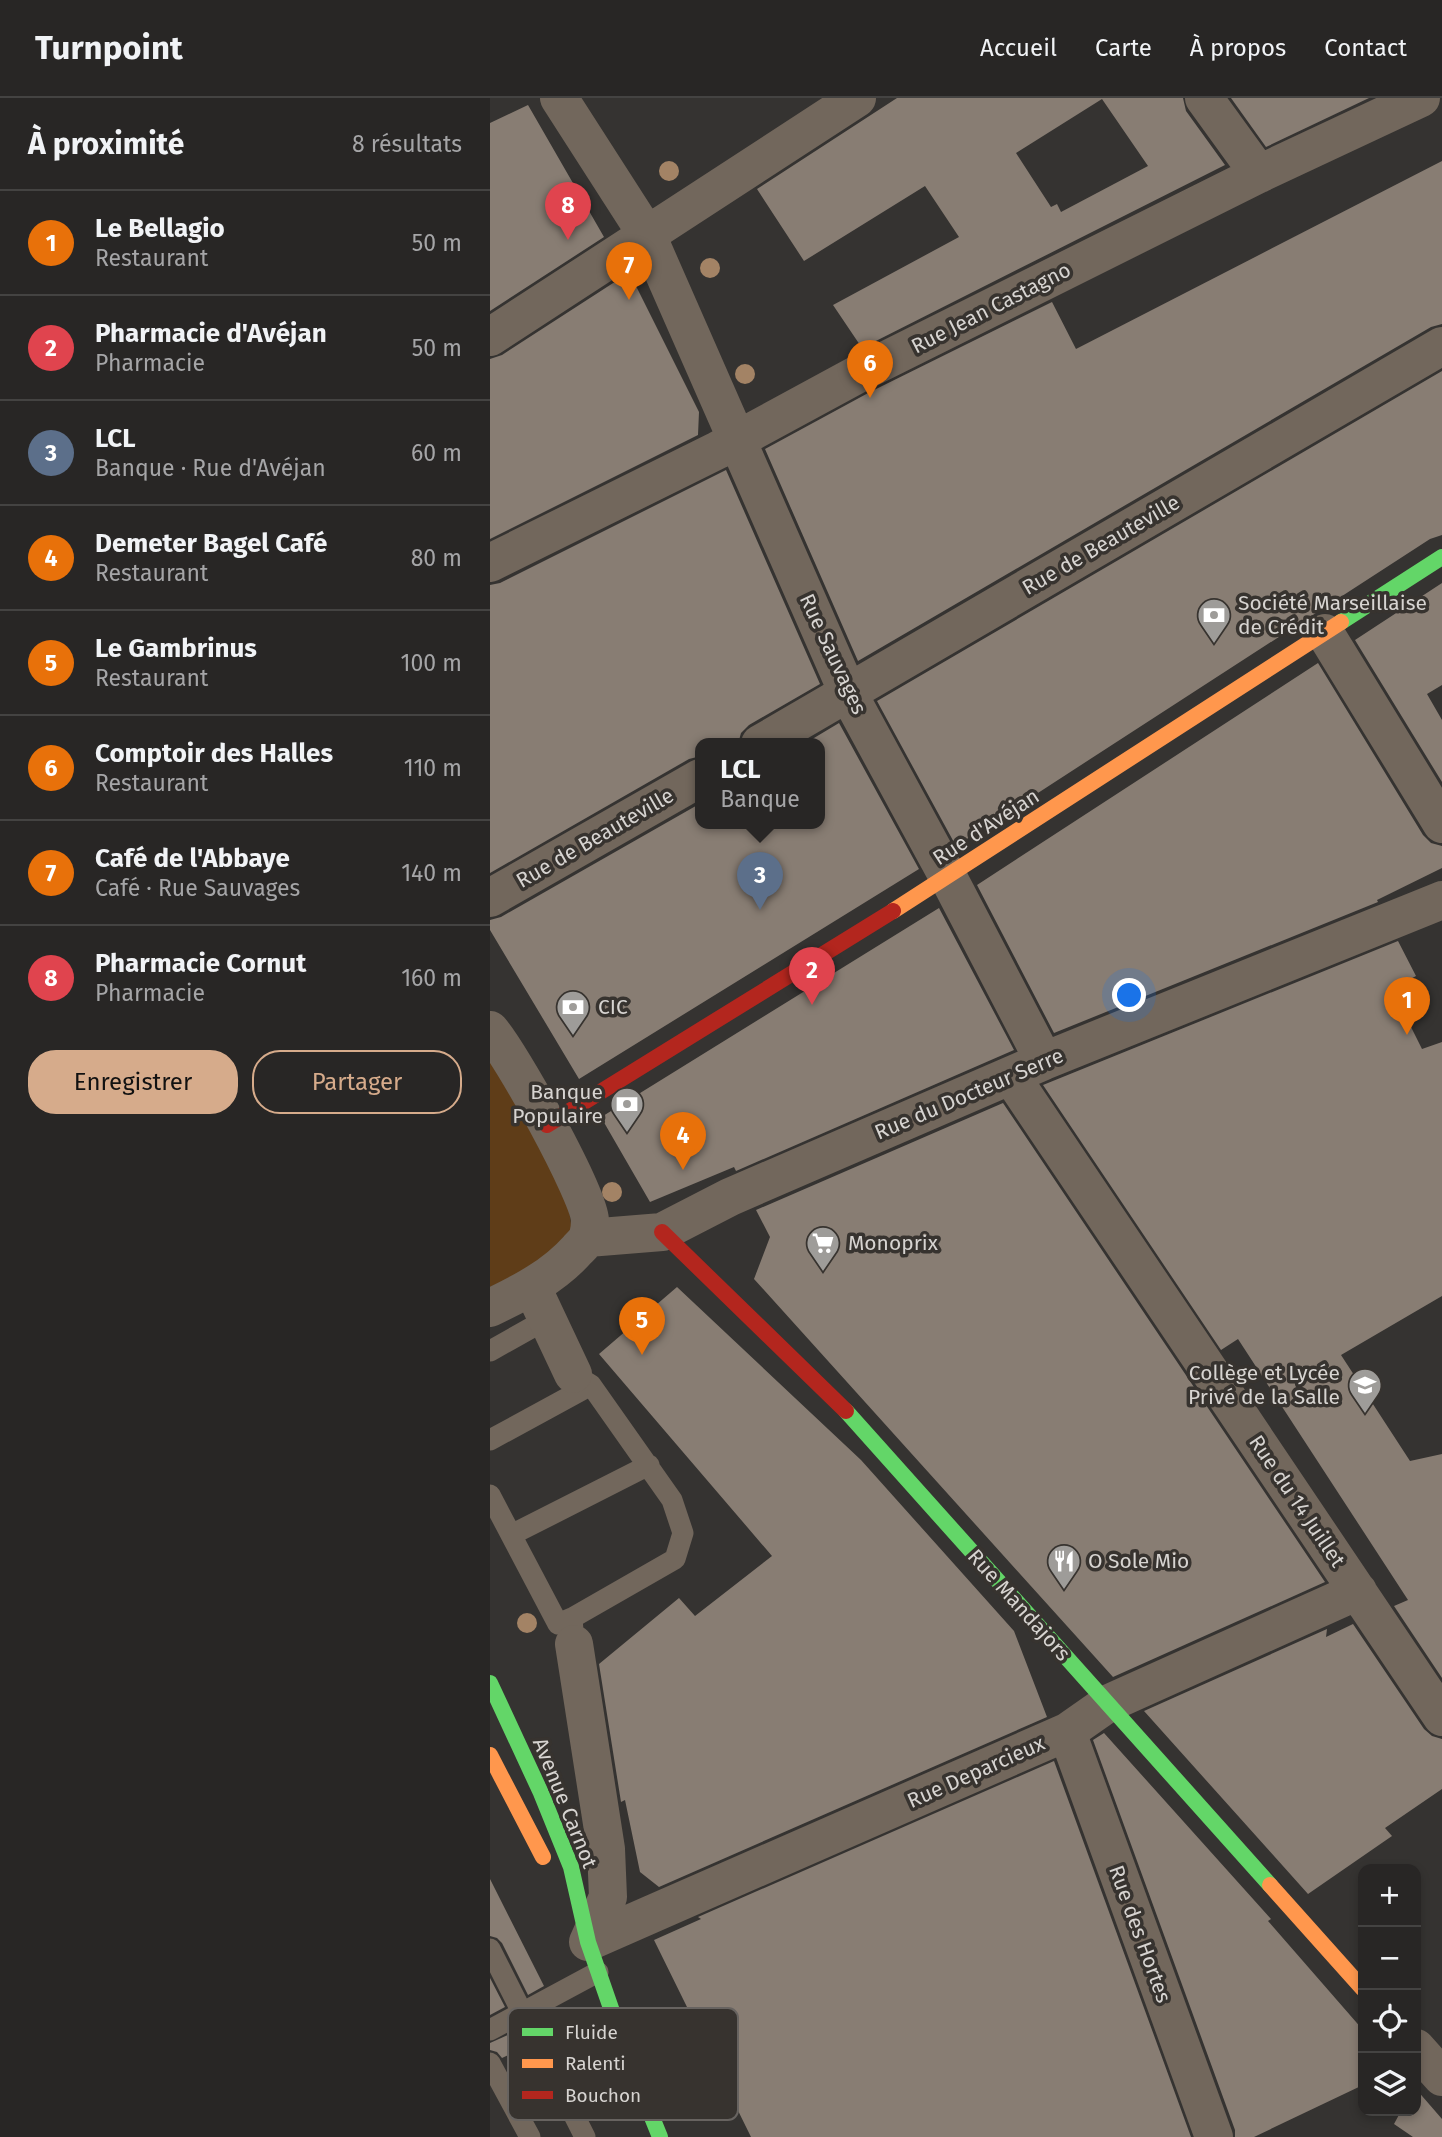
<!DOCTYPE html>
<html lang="fr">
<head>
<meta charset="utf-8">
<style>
  :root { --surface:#282625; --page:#302e2d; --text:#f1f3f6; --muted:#a5a5a7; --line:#444342; --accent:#d6ab8b }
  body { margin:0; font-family:"Fira Sans",sans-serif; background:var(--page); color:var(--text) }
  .controls { position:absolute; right:21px; bottom:21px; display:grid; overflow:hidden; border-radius:14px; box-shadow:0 4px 10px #0003 }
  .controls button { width:63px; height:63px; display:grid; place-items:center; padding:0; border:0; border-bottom:2px solid var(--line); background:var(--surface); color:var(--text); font:35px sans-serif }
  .you { position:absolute; left:640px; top:898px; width:24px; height:24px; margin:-18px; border:5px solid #fff; border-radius:50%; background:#1a73e8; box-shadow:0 0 0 10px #1a73e833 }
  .badge { display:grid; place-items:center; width:46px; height:46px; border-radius:50%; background:var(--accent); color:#fff; font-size:23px; font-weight:700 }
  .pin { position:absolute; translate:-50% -58px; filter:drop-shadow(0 2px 4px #0008) }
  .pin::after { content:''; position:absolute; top:37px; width:24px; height:21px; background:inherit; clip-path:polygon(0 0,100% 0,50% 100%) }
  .popup { position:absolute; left:205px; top:640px; width:130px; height:91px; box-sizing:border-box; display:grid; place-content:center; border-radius:14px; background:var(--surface); filter:drop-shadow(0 2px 5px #0005); font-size:23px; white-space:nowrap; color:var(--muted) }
  .popup b { font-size:26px; color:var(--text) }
  .popup::after { content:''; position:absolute; left:50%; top:100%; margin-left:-14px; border:14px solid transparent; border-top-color:var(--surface) }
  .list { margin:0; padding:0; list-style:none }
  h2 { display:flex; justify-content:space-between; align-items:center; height:91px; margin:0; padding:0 28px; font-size:30px }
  h2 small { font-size:23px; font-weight:400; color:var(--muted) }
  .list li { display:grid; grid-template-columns:46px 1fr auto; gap:21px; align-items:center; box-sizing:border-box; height:105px; padding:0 28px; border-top:2px solid var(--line) }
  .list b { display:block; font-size:26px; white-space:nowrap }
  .list p { margin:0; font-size:23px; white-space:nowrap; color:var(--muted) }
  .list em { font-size:23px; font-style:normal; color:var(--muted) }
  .actions { display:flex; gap:14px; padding:21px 28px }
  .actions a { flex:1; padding:16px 0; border:2px solid var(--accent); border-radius:28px; text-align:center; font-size:24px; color:var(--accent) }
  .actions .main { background:var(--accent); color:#111 }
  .icon { flex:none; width:38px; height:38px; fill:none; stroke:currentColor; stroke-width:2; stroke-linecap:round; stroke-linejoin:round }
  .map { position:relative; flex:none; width:952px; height:2039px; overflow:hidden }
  header { display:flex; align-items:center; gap:42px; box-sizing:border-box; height:98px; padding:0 35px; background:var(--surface); border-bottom:2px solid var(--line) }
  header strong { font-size:33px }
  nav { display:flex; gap:38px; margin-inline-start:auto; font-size:24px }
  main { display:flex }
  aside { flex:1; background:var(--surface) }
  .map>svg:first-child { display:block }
  .green { fill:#5f3d18 }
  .building { fill:#887d73; fill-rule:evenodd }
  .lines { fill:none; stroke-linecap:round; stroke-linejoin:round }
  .lane { stroke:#72675c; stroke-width:21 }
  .street { stroke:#72675c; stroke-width:38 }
  .fast { stroke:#63d668; stroke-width:16 }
  .slow { stroke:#ff974d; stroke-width:16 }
  .jam { stroke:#b3261e; stroke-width:16 }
  .tree { fill:#a38365 }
  .labels { text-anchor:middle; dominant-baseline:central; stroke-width:7; stroke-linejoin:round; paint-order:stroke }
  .street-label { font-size:21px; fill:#d7d4d1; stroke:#37332f }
  .poi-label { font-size:21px; fill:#d7d4d1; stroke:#37332f; text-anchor:start }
  .key { fill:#37332f; stroke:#676360; stroke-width:2 }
  .key-label { font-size:19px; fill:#d7d4d1 }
</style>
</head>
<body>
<header>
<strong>Turnpoint</strong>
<nav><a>Accueil</a><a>Carte</a><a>À propos</a><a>Contact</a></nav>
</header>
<main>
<aside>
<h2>À proximité<small>8 résultats</small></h2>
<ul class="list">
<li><span class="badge" style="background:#e8710a">1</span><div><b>Le Bellagio</b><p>Restaurant</p></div><em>50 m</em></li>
<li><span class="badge" style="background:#e0444e">2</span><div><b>Pharmacie d'Avéjan</b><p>Pharmacie</p></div><em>50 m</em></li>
<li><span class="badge" style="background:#5c6f8a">3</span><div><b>LCL</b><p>Banque · Rue d'Avéjan</p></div><em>60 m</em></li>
<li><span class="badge" style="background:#e8710a">4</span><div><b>Demeter Bagel Café</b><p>Restaurant</p></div><em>80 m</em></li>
<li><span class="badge" style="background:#e8710a">5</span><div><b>Le Gambrinus</b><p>Restaurant</p></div><em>100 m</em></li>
<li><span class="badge" style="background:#e8710a">6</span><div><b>Comptoir des Halles</b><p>Restaurant</p></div><em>110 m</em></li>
<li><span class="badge" style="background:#e8710a">7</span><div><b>Café de l'Abbaye</b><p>Café · Rue Sauvages</p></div><em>140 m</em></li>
<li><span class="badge" style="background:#e0444e">8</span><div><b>Pharmacie Cornut</b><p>Pharmacie</p></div><em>160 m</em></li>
</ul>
<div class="actions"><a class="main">Enregistrer</a><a>Partager</a></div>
</aside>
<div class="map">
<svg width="952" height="2039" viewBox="0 0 952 2039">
  <rect width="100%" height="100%" fill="#353331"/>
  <path class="green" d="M0 949 75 1082 82 1133 71 1156 0 1189Z"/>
  <path class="building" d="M407 0H693L696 13 735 67 372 250 343 207 469 139 435 88 314 163 267 91ZM612 1 658 68 571 114 567 106 561 109 526 55Z
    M741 0H879L776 49Z
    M38 7 114 139 0 213V25Z
    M952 63V226L941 229 368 563 275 351 380 294 562 204 586 251Z
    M134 178 142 180 209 314 208 337 0 441V261L12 257Z
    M952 273V437L940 441 466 748 387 603Z
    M236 372 330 586 259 627 251 635 248 646H211V658L199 661 0 775V487L10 485Z
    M952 485V587L937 596 952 622V684L865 542Z
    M828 565 933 737 941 745 952 748V770L887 802 888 804 564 935 487 787Z
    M349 625 429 771 89 981 0 832V822L11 819 211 705V726H330V646H314Z
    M449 810 524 952 246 1073 244 1069 160 1104 112 1021 113 1018Z
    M908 843 926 878 902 891 932 951 952 944V1198L851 1257 920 1363 952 1356V1580L904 1508 918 1502 748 1241 731 1252 553 987Z
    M513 1005 835 1484 623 1579 264 1181 280 1139 266 1112Z
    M187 1189 371 1362 524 1533 557 1619 169 1789 150 1774 135 1702 131 1704 109 1566 189 1500 205 1518 282 1458 109 1256Z
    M863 1526 934 1631 942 1638 952 1641V1691L895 1730 902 1738 818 1796 654 1613 837 1531 836 1539Z
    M614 1635 781 1821 778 1823 873 1932V1987L764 2039H745V2032L603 1642Z
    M564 1663 701 2039H261L164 1842 211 1821 208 1819Z
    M0 1781 54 1888 38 1897 12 1845 7 1840 0 1838Z
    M0 1880 15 1909 0 1917Z
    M66 1911 75 1930 59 1938 50 1920Z
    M27 1933 35 1949 12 1960 7 1954 0 1952V1945Z
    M926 1991 952 2021V2039H923L904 2026 911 2013H926Z"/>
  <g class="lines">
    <path class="lane" d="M0 1253 57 1221
      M83 1276 101 1287 182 1402 193 1435 185 1461 82 1520 84 1546
      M0 1342 101 1287
      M0 1397 68 1526 82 1520
      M21 1437 159 1367
      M0 1851 95 2039
      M0 1932 108 1874
      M0 1965 40 2039"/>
    <path class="street" d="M69 0 157 137 358 595 458 779 554 963
      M714 0 769 76
      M0 239 367 0
      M0 465 228 352 370 275 769 76 931 0
      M835 535 952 726
      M270 646 952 248
      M0 800 210 680
      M0 932C21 956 98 1094 100 1122 100 1126 99 1134 98 1138 97 1142 92 1147 88 1151 64 1178 33 1194 0 1210
      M521 978 952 1619
      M98 1140 172 1134 240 1099 554 963 952 802
      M42 1189 83 1276
      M84 1546 116 1751 118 1799 98 1844
      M577 1634 724 2039
      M98 1844 577 1634 617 1606 868 1493
      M926 1950 952 1979"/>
    <path class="fast" d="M851 524 952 459
      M356 1313 780 1787
      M0 1585 51 1695 81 1769 98 1844 140 1965 170 2039"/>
    <path class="slow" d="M403 813 851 524
      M0 1657 53 1759
      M780 1787 873 1891"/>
    <path class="jam" d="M57 1027 403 813
      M172 1134 356 1313"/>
  </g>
  <g class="tree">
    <circle cx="179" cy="73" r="10"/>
    <circle cx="220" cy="170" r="10"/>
    <circle cx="255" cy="276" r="10"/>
    <circle cx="122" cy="1094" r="10"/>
    <circle cx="37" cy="1525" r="10"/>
  </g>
  <defs>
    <symbol id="bank-pin" viewBox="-11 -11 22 30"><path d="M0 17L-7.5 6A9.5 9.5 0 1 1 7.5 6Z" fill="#9e9c99" stroke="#37332f"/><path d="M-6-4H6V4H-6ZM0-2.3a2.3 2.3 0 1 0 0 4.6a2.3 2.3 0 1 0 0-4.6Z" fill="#fff"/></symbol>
    <symbol id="supermarket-pin" viewBox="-11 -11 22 30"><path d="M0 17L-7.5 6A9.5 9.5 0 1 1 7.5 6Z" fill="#9e9c99" stroke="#37332f"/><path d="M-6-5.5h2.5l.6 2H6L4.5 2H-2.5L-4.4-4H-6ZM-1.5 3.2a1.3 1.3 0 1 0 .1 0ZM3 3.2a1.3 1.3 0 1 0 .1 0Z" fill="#fff"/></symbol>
    <symbol id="school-pin" viewBox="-11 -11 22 30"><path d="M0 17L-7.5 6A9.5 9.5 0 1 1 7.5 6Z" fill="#9e9c99" stroke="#37332f"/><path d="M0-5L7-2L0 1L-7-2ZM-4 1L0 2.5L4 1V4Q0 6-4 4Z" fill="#fff"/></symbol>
    <symbol id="restaurant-pin" viewBox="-11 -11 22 30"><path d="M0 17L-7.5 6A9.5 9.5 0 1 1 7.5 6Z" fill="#9e9c99" stroke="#37332f"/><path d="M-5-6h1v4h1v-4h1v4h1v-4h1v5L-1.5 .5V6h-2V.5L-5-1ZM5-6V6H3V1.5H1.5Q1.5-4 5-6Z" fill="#fff"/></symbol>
  </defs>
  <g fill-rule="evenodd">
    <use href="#bank-pin" x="705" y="498" width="38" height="52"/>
    <use href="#bank-pin" x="64" y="890" width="38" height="52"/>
    <use href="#bank-pin" x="118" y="987" width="38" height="52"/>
    <use href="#supermarket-pin" x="314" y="1126" width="38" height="52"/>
    <use href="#school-pin" x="856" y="1268" width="38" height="52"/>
    <use href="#restaurant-pin" x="555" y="1444" width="38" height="52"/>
  </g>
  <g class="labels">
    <g class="street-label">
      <text transform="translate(501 210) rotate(-27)">Rue Jean Castagno</text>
      <text transform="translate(611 447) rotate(-30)">Rue de Beauteville</text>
      <text transform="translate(343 556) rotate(65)">Rue Sauvages</text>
      <text transform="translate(496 729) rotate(-33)">Rue d'Avéjan</text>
      <text transform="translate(105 740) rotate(-30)">Rue de Beauteville</text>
      <text transform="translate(479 996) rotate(-23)">Rue du Docteur Serre</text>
      <text transform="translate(807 1403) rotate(56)">Rue du 14 Juillet</text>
      <text transform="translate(529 1507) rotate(48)">Rue Mandajors</text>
      <text transform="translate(486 1674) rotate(-24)">Rue Deparcieux</text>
      <text transform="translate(75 1705) rotate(68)">Avenue Carnot</text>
      <text transform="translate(650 1836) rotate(70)">Rue des Hortes</text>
    </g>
    <g class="poi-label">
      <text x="748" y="505">Société Marseillaise<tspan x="748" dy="24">de Crédit</tspan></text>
      <text x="108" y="909">CIC</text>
      <text x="113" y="994" text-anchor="end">Banque<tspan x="113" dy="24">Populaire</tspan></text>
      <text x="358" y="1145">Monoprix</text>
      <text x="850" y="1275" text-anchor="end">Collège et Lycée<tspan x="850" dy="24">Privé de la Salle</tspan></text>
      <text x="598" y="1463">O Sole Mio</text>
    </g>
  </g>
  <rect x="18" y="1910" width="230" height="112" rx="10" class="key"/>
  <rect x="32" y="1930" width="31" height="8" fill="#63d668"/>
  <rect x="32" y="1961" width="31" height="9" fill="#ff974d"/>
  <rect x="32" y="1993" width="31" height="8" fill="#b3261e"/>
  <g class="key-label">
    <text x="75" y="1941">Fluide</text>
    <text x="75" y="1972">Ralenti</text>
    <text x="75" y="2004">Bouchon</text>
  </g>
</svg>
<div class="controls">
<button>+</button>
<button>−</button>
<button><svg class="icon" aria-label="locate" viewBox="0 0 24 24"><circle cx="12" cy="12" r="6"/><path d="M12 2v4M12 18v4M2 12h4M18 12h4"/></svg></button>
<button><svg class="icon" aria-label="layers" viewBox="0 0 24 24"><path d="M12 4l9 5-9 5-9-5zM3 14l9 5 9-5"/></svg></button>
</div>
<div class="you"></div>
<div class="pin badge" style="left:917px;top:937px;background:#e8710a">1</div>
<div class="pin badge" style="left:322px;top:907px;background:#e0444e">2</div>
<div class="pin badge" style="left:270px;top:812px;background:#5c6f8a">3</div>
<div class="popup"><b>LCL</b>Banque</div>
<div class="pin badge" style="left:193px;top:1072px;background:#e8710a">4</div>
<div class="pin badge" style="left:152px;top:1257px;background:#e8710a">5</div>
<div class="pin badge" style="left:380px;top:300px;background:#e8710a">6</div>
<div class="pin badge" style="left:139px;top:202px;background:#e8710a">7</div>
<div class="pin badge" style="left:78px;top:142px;background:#e0444e">8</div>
</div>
</main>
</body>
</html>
